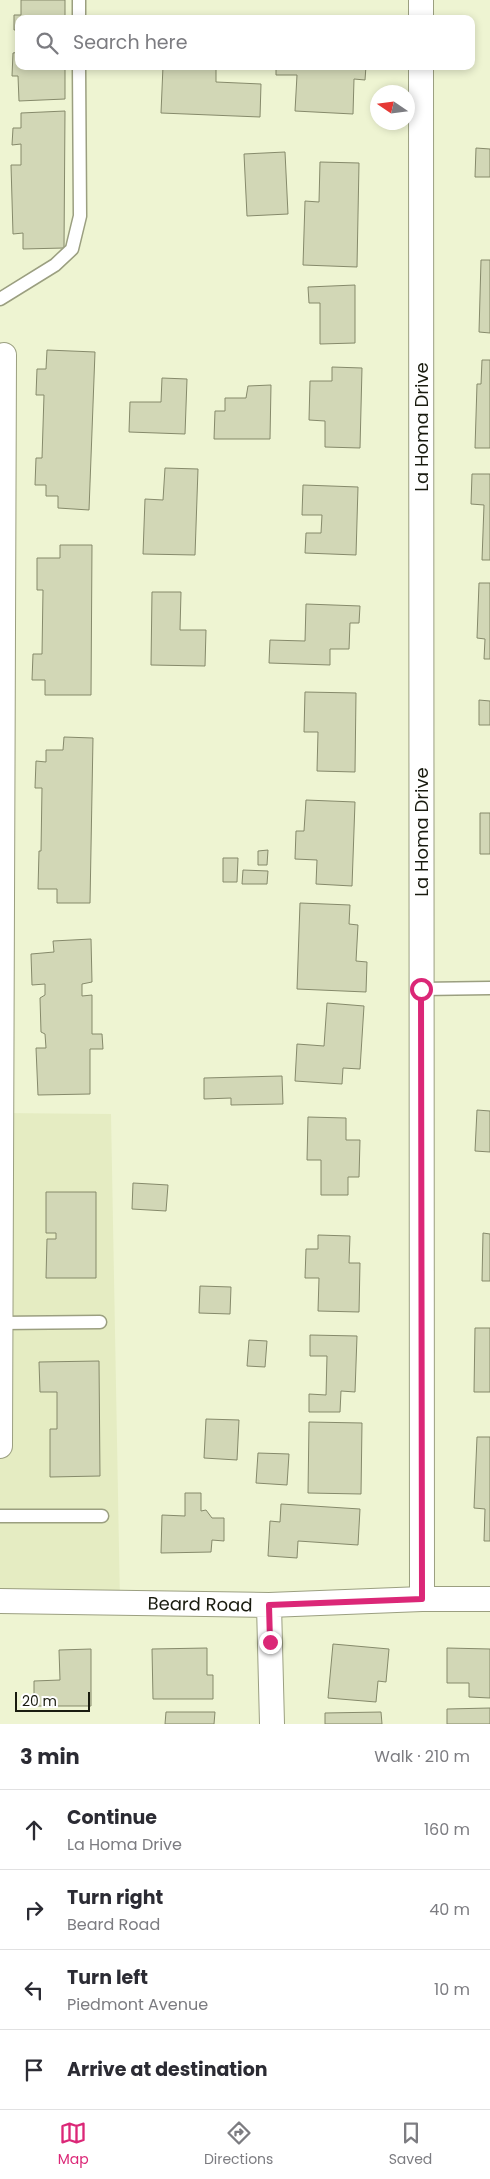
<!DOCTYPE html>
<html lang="en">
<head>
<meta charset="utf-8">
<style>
  :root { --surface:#fff; --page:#f7f7f7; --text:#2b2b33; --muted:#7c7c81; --line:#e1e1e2; --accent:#db2777 }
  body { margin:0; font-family:Poppins,sans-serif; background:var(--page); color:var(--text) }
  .compass { position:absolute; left:370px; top:85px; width:45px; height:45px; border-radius:50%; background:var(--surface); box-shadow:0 2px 8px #0003; rotate:283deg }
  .scale { position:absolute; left:15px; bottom:12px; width:75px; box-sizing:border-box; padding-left:5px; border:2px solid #191b0f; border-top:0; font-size:14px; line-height:18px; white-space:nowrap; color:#191b0f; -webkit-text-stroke:4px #fff; paint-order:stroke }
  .stop { position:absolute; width:15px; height:15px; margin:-11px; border:4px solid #db2777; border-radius:50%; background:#fff }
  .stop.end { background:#db2777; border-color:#fff; box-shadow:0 1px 5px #0008 }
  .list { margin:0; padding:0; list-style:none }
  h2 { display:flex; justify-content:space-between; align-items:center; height:65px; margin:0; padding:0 20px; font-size:21px }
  h2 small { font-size:16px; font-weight:400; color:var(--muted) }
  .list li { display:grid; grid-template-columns:32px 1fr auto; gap:15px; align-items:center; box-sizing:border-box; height:80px; padding:0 20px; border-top:1px solid var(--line) }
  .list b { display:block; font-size:19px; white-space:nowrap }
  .list p { margin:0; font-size:16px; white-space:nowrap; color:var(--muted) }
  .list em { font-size:16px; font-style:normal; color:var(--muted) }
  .icon { flex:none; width:28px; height:28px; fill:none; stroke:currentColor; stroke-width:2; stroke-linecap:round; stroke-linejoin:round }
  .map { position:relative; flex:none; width:490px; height:1724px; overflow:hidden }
  .search { position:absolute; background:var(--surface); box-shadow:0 2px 8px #0003; left:15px; right:15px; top:15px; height:55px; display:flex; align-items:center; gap:12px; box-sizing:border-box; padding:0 18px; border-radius:10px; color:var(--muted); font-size:19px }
  .sheet { height:385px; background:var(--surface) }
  nav { display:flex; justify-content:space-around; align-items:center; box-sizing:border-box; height:70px; border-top:1px solid var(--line); background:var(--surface); font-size:14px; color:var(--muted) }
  nav a { display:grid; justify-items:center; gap:2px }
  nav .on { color:var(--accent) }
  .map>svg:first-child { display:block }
  .built { fill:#e5ecc2 }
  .building { fill:#d2d7b6; stroke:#868a6b }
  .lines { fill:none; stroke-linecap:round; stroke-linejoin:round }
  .service-casing { stroke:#9b9f80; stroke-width:15 }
  .minor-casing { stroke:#9b9f80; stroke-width:26 }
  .service { stroke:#fff; stroke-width:12 }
  .minor { stroke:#fff; stroke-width:24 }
  .route { stroke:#db2777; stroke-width:6 }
  .labels { text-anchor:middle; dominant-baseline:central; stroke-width:4.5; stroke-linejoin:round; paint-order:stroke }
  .street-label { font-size:18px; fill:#191b0f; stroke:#fff }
</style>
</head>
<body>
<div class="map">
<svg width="490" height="1724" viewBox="0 0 490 1724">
  <rect width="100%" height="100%" fill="#eef4d2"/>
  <path class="built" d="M0 1113 111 1114 120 1603 0 1601Z"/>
  <path class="building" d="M21 0H65V19H19V30H14V15H21Z
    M19 52V66H65V99L19 101 18 76H12L13 53Z
    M163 66H216V82L261 84 260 117 161 113Z
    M276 66H366L365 80 354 79 353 114 295 111 297 75H276Z
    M65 111 64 248 23 249V233L13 234 11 165H21V144L12 145 13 128H21V113Z
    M476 148 490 149V177H475Z
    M285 152 288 214 247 216 244 154Z
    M320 162 359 163 357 267 303 265 305 201 319 202Z
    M481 260H490V333L479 332Z
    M355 285V343L320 344V303H309L308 287Z
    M47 350 95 352 89 510 58 508V496H46V485H35L36 458H42L44 395H36L37 369H46Z
    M482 360H490V448H475L477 384H481Z
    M332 367 362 368 360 448 325 447V421L309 420 310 381H332Z
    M162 378 187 379 185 434 129 432 130 402H161Z
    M271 385 270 439H214L215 411H225V398H246L248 386Z
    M165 468 198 469 195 555 143 554 145 499 163 500Z
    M472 474H490V560H482L484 505 471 504Z
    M303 485 358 487 356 555 305 553 306 533H321L322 515H302Z
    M60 545H92L91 695H45V680H32L33 654H42L43 590H37V558H60Z
    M479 583H490V659H484L485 639 477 638Z
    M152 592H181L180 630H206L205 666 151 665Z
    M306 604 360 606 359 623H350L349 649H330V665L269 663 270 640 305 641Z
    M305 692 356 693 355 772 317 771 318 732H304Z
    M479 700 490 701V725H479Z
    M64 737 93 738 90 903H57V889H38L39 851H41L42 788H35L36 761 46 762V750H63Z
    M306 800 355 802 352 886 316 884 317 860 295 859 296 831H304Z
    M480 813H490V854H480Z
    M268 850 267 865H258V851Z
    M223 858H238L237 882H223Z
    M243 870 268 871 267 884H242Z
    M300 903 350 905 349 924 358 925 356 961 367 962 366 992 297 989Z
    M91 939 92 982 82 984V996L92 995V1034H102L103 1049H90V1094L38 1095 36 1048H46L45 1034 41 1032 40 998 45 995V984L32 985 31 954 54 952 53 941Z
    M327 1003 364 1006 360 1069 343 1068 342 1084 295 1081 297 1044 324 1046Z
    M282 1076 283 1104 231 1105V1098L204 1099V1078Z
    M477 1110 490 1111V1152L475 1151Z
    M308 1117 346 1118V1140H360L359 1177H348V1195H321V1160H307Z
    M133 1183 168 1185 166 1211 132 1209Z
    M46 1192H96V1278H46L47 1239H56V1233H46Z
    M483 1233 490 1234V1281H482Z
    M318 1235 350 1236 349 1263H360L359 1312 318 1311 319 1278H305L306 1249H318Z
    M200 1286 231 1287 230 1314 199 1313Z
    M475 1328H490V1392H474Z
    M310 1335 357 1336 355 1392 341 1391 340 1412H309V1394L326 1395 327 1356H310Z
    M249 1340 267 1341 265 1367 247 1366Z
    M99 1361 100 1476 50 1477V1429H57V1392H40L39 1362Z
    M206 1419 239 1420 237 1460 204 1458Z
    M309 1422 362 1423 361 1494 308 1493Z
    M477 1437H490V1541H484L485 1509 474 1508Z
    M258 1453 289 1454 287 1485 256 1483Z
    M185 1493H201V1511L206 1510 212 1518H224V1541L212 1540 211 1552 161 1553 162 1515 185 1516Z
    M281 1504 360 1509 358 1545 298 1541 297 1558 268 1556 270 1521 280 1522Z
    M333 1644 389 1649 386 1682 378 1681 376 1702 328 1698Z
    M207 1648V1675H213V1699H153L152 1649Z
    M447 1648 490 1649V1698L469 1697V1683H447Z
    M91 1649V1706H34V1681L60 1680 59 1650Z
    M490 1708V1724H447V1709Z
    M166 1712H215L214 1724H165Z
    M381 1712 382 1724H325V1713Z"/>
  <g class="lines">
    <defs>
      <path id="service" d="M79 0V19
        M0 299 55 265 72 249 80 216 79 66
        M421 989 490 988
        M0 1323 100 1322
        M0 1516H102"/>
      <path id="minor" d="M421 0V19
        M421 66 422 1599
        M0 1446 4 355
        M0 1601 269 1605 422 1599H490
        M269 1605 272 1724"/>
    </defs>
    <use href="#service" class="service-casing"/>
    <use href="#minor" class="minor-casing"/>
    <use href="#service" class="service"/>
    <use href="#minor" class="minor"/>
  </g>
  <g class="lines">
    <path class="route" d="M270 1642 269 1605 422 1599 421 989"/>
  </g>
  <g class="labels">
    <g class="street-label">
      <text transform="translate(421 427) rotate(-90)">La Homa Drive</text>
      <text transform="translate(421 832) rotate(-90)">La Homa Drive</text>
      <text transform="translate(200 1604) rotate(1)">Beard Road</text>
    </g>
  </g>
</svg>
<svg class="compass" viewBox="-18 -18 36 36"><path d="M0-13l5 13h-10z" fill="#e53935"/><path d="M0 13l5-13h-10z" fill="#7c7c81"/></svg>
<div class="scale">20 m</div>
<div class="stop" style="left:421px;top:989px"></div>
<div class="stop end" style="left:270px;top:1642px"></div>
<div class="search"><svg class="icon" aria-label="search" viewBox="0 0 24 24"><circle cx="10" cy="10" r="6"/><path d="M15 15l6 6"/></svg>Search here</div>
</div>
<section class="sheet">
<h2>3 min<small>Walk · 210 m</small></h2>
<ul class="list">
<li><svg class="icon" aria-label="ahead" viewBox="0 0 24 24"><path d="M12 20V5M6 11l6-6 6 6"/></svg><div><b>Continue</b><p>La Homa Drive</p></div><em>160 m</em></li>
<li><svg class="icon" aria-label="right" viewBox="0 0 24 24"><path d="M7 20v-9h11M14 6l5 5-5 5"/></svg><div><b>Turn right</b><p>Beard Road</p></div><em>40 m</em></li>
<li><svg class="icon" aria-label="left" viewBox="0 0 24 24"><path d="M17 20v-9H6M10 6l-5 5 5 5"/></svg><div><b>Turn left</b><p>Piedmont Avenue</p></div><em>10 m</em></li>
<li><svg class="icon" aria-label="arrive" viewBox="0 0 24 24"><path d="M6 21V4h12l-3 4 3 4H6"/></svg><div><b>Arrive at destination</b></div></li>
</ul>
</section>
<nav>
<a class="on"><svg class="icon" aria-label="map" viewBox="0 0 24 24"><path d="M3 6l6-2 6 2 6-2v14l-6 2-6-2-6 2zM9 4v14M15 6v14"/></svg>Map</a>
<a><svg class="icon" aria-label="directions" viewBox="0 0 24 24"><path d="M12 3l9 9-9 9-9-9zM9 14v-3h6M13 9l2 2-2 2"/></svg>Directions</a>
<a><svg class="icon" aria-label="saved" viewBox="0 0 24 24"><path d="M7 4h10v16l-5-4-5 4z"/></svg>Saved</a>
</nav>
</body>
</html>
